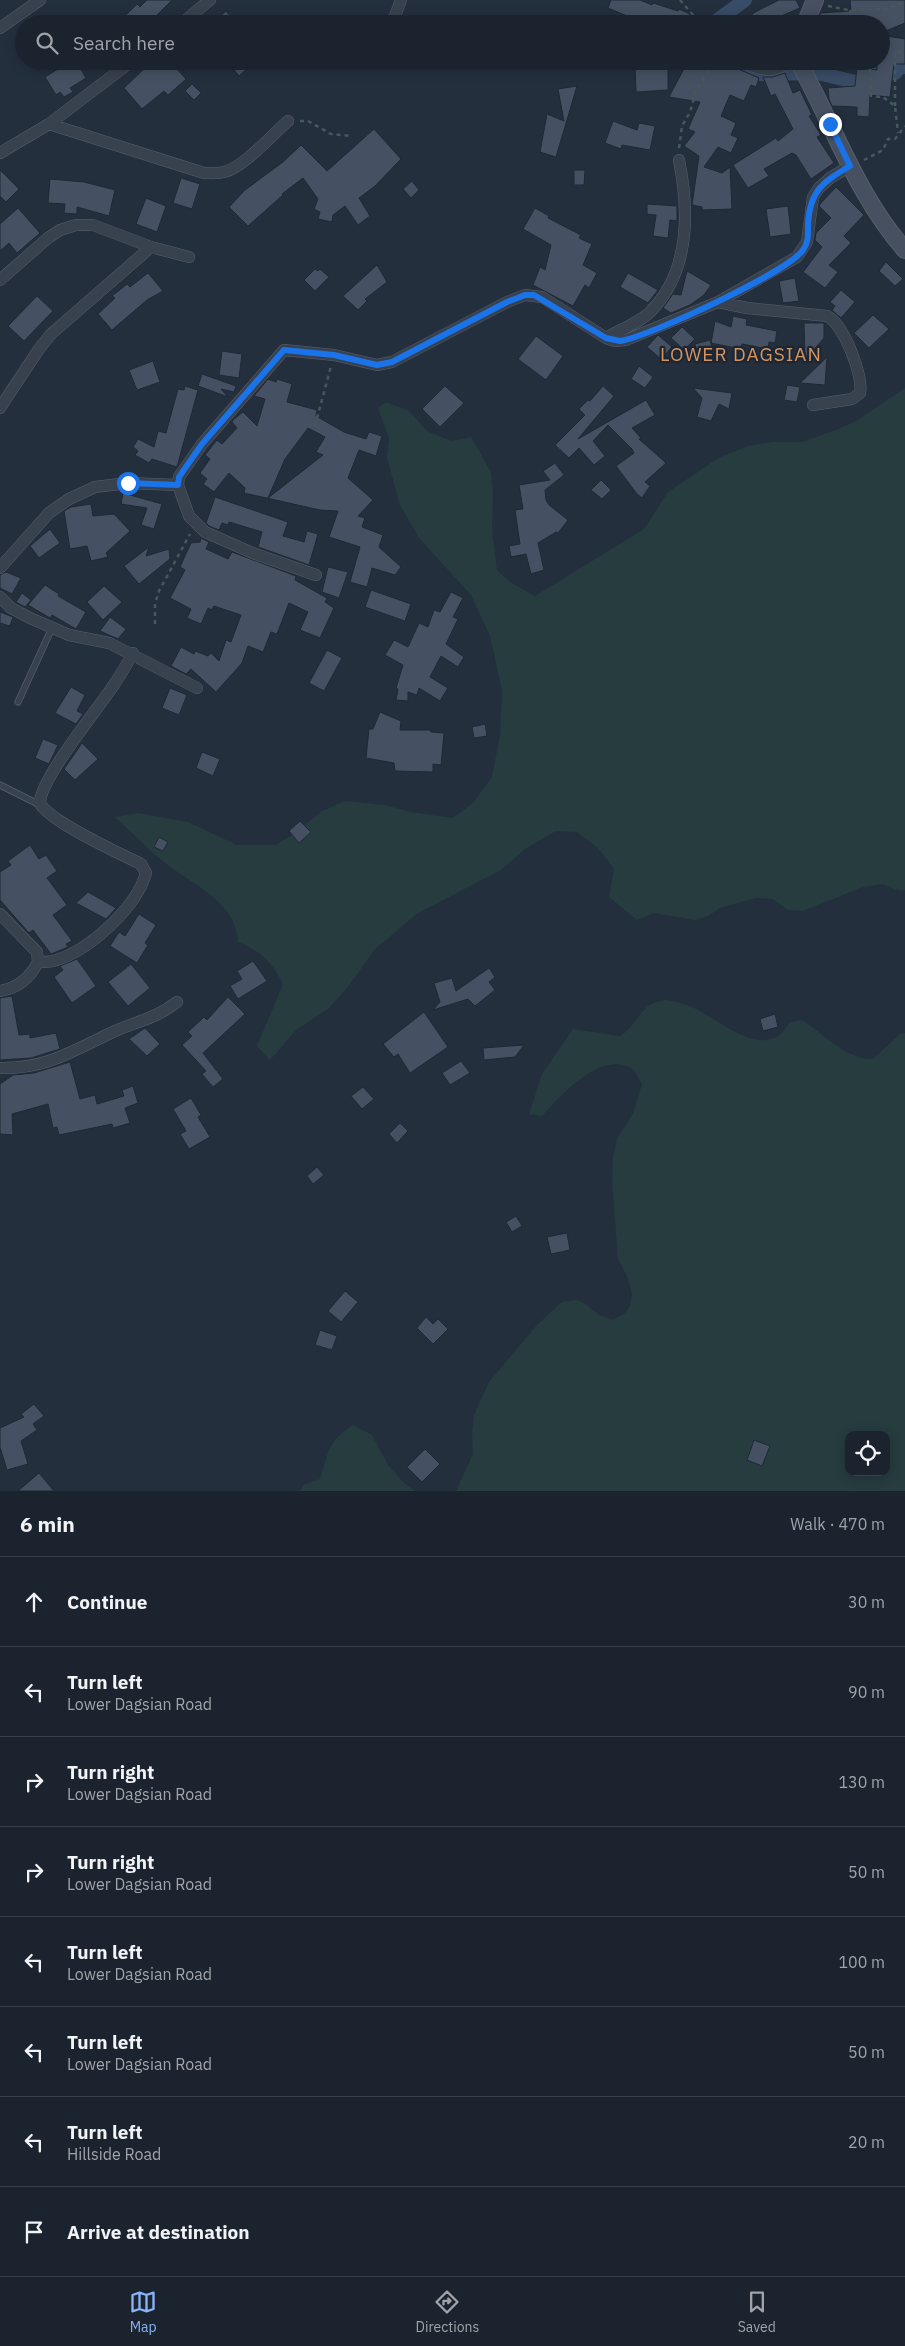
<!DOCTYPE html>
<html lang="en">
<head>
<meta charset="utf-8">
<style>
  :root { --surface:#1b232e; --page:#242b36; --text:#f1f3f6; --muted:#a0a4aa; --line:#39404a; --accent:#8ab4f8 }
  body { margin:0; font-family:"IBM Plex Sans",sans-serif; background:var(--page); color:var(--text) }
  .controls { position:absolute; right:15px; bottom:15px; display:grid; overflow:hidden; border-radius:10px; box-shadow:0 2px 12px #0003 }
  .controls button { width:45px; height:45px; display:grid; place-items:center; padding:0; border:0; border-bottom:1px solid var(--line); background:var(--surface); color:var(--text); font:25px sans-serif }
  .stop { position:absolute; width:15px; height:15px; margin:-11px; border:4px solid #1a73e8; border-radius:50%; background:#fff }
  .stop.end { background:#1a73e8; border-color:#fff; box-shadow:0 1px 5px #0008 }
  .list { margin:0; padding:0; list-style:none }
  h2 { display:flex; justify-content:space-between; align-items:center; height:65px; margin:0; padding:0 20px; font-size:21px }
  h2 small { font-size:16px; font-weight:400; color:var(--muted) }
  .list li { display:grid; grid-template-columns:32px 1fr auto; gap:15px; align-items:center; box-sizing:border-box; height:90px; padding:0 20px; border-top:1px solid var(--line) }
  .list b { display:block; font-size:19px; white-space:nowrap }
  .list p { margin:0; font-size:16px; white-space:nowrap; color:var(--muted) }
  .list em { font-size:16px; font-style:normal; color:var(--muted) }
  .icon { flex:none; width:28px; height:28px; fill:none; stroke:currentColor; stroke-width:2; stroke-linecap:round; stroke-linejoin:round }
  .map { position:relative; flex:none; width:905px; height:1491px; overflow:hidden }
  .search { position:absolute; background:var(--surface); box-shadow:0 2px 12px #0003; left:15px; right:15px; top:15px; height:55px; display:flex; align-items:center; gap:12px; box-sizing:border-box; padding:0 18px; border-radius:28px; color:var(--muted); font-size:19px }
  .sheet { height:785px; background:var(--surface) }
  nav { display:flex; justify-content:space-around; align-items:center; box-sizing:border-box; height:70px; border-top:1px solid var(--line); background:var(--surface); font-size:14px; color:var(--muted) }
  nav a { display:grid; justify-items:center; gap:2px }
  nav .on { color:var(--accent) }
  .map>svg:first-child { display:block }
  .green { fill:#263c3f; fill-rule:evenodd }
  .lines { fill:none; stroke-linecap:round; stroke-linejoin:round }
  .canal { stroke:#394c67; stroke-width:14 }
  .building { fill:#455162; stroke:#1f2835; fill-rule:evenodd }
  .lane-casing { stroke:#565f6c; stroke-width:7 }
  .street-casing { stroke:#565f6c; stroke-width:12 }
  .secondary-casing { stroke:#565f6c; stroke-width:18 }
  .path { stroke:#44595c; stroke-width:2.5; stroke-dasharray:4 4; stroke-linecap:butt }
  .lane { stroke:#38414e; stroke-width:5.5 }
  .street { stroke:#38414e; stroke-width:11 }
  .secondary { stroke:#465061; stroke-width:16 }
  .route { stroke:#1a73e8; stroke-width:6 }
  .labels { text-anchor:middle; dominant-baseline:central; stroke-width:4.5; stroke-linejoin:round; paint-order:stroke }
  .quarter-label { font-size:19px; letter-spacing:1px; fill:#d59563; stroke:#1d2633 }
</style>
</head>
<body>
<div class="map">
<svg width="905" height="1491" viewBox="0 0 905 1491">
  <rect width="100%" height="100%" fill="#242f3e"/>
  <path class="green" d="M905 388V890L900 891 883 884 863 887 803 911 788 910 773 899 756 898 720 908 708 916 696 920 654 913 637 920 609 897 614 869 598 848 577 832 556 831 525 849 501 870 418 913 375 949 348 987 328 1009 296 1030 270 1060 257 1046 283 984C271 961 262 952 238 942 237 904 196 886 169 866 150 852 133 833 115 817L138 813 188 822 237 845H275L294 834 322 811 345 801 385 805 410 812 453 818 473 803 492 777 500 735 502 691 490 636 471 595 419 538 400 505 387 458 389 438 378 408 386 402 409 411 427 431 451 441 471 437 491 472 493 494 492 530 497 570 510 582 535 596 644 529 668 492 720 457 748 446 772 442H802L836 430 856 421Z
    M666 1000C676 1002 687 1004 696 1009 724 1023 767 1063 789 1023L802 1020C824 1034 846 1060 873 1059L900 1034 905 1033V1491H456L473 1454 472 1435 474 1415 489 1382 537 1325 562 1302 577 1300 587 1305 599 1315 612 1320 624 1314 630 1306 632 1294 628 1278 618 1259 612 1182 613 1158 617 1139 633 1113 642 1084C639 1079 636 1071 631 1068 600 1051 560 1096 542 1116L529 1114 542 1074 573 1029 620 1036C641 1023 637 1004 666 1000ZM849 1435H886V1472H849Z
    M353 1425 372 1435 388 1465 404 1483 415 1491H299L305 1484 320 1479C329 1451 327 1442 353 1425Z"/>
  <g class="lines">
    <path class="canal" d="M712 24 745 0
      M731 61 761 74 817 73 856 82 870 80 873 75 895 73 900 67H905"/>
  </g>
  <path class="building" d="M147 0H172L148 24H130L124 17 137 4 140 7Z
    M611 0H640L652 5 653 3 678 11 679 9 690 14 685 24H646L608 8Z
    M779 0H796L800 8 779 17 783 24H741L755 12Z
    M850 0H905V23L881 33V24H859V20L821 24 820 13 851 11Z
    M226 11 237 24H211Z
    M881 35 905 39V64H894L890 97 870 95 869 117 857 116V107L832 106 829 99 828 88 855 86 857 67 877 70V61H881Z
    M71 61H76L86 78 70 88 73 92 64 97 60 92 56 95 45 77Z
    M152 61H170L186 79 168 95 164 91 142 109 124 88Z
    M227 61H256L239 76Z
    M656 61H668V90L636 92 635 64 656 63Z
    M688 61H727L736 68 759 78 756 87 751 85 744 101 730 95 721 116 736 123 731 135 738 138 731 153 718 147 704 167 722 173 730 167 732 209 702 210V207L692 205 699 156 684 146 695 132 688 129 700 102 669 97Z
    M785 73 793 93 800 90 812 115 809 116 821 135 817 137 834 163 811 179 796 155 792 153 764 169 769 176 748 188 733 165 776 138 778 141 793 129 775 94 771 96 763 77H773Z
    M192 84 201 93 194 100 185 91Z
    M577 86 556 157 540 152 547 114 564 121 558 89Z
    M613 121 637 130 639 123 655 126 650 150 622 145 621 149 605 143Z
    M374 129 401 159 375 186 359 198 370 216 358 225 345 206 333 215 332 222 318 219 320 212 314 209 318 199 303 178 282 194 283 195 248 226 229 207 245 190 283 162 301 145 327 171Z
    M0 170 19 189 6 202 0 196Z
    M574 170H585L584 185H574Z
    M181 178 200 184 192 209 173 203Z
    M50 179 84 182 115 190 109 216 77 207V214L64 213 65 204 48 203Z
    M412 181 419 190 411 198 403 189Z
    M836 187 864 215 844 236 851 243 829 265 838 272 825 288 803 272 822 247 815 240 816 233 831 218 819 206 820 204Z
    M146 198 166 206 157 232 136 224Z
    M647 204 677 206V221L670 220 668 238 653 236 656 215 647 214Z
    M788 206 791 234 770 237 766 209Z
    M18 208 40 233 17 253 9 243 0 251V224Z
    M535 208 549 216 548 218 581 235 579 238 592 244 583 265 597 273 589 288 585 285 573 306 533 285 540 267 545 270 551 245 523 229Z
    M886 262 903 279 895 286 879 271Z
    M377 265 387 282 365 299 367 301 358 310 343 296Z
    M315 269 318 271 320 269 329 277 315 291 304 280Z
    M687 271 711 285 704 295 690 305 671 313 663 308 673 294 681 295Z
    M148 273 163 291 147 300 112 330 98 314 115 298 112 296 127 284 130 287Z
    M628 273 658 290 648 303 620 287Z
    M795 278 799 301 783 303 779 281Z
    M841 290 855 302 841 318 832 310 835 306 830 302Z
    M37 296 53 311 24 341 8 326Z
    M873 315 889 329 869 348 854 333Z
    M733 316 747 319 746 325 777 331 775 343 769 342 768 349 742 344 741 349 711 343 715 321 731 327Z
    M804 323H824V338L805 360Z
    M682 327 695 339 684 350 671 338Z
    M658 335 672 347 661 359 647 347Z
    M536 336 563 356 546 380 518 359Z
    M710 340 713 351 698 355 695 344Z
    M222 351 242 354 239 378 219 375Z
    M827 357 825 385 800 383Z
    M153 361 160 382 137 390 129 370Z
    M639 366 653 377 645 388 631 379Z
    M202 374 236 386 234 392 221 389 228 397 198 386Z
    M268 379 276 382 277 379 292 384 287 402 317 410 316 416 344 432 366 439 369 432 382 436 376 456 359 450 348 478 373 500 358 516 365 518 362 527 383 535 379 547 401 567 395 575 372 568 367 587 350 582 360 547 329 537 338 511 320 510 244 493 245 488 229 473 214 492 203 484 207 479 200 473 210 459 205 455 217 440 222 444 237 428 232 422 233 420 243 412 257 426 265 399 254 396ZM308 428 325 437 316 452 323 455 268 498 285 459Z
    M787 385 800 387 797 402 784 400Z
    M185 386 198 390 177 467 152 459 149 463 135 455 138 451 133 447 138 439 154 447 158 431 166 433 178 389 184 390Z
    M445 386 464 403 440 427 422 409Z
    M603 386 614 396 578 439 646 400 655 415 632 428 641 438 639 439 666 463 645 482 650 486 642 498 637 494 616 466 634 453 632 449 608 425 593 441 605 456 594 465 579 448 569 458 555 445 585 415 579 409 588 400 590 401Z
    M693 388 732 393 729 409 719 404 711 421 697 417 702 398Z
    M555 463 564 475 545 490 546 500 549 505 568 520 558 533 556 532 538 543 544 570 531 574 526 554 511 557 509 546 520 544 515 510 523 509 519 485 550 480 543 471Z
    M601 480 611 490 602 499 591 490Z
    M123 493 162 504 154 529 141 525 147 508 121 504Z
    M215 497 288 522 283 536 304 542 307 531 318 534 309 565 258 547 262 532 229 522 228 525 222 523 219 530 209 526 206 523Z
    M91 504 93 516 114 514 130 531 106 553 108 557 91 561 87 546 70 549 64 511 71 507Z
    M50 529 60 543 39 558 30 546Z
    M201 538 209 542 206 549 228 559 232 552 296 576 295 580 327 598 325 602 334 608 320 638 300 630 308 612 289 603 277 634 271 632 263 652 248 646 242 663 216 692 191 669 186 674 171 666 181 647 194 654 195 651 208 656 211 653 219 661 226 640 231 642 241 615 214 606 212 610 208 608 201 624 187 618 191 609 170 598 185 570 180 567 191 543 200 542Z
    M149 547 146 556 169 549 170 559 139 584 124 566Z
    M328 567 348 572 339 598 322 592Z
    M6 572 21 578 12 594 0 588V575Z
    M45 585 59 594 58 596 86 612 76 629 52 615 50 618 28 605Z
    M104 586 122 602 103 620 87 602Z
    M371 590 411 604 405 621 365 607Z
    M451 592 463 598 453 617 458 619 446 644 464 657 458 667 441 656 430 677 448 688 440 701 419 688 417 695 408 692V701L396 700 398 689 396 688 403 665 385 655 394 640 408 647 419 623 428 627 434 610 440 612Z
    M22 593 31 600 25 607 16 602Z
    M0 612 13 617 10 626 0 623Z
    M110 617 126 629 118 639 100 631Z
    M327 650 342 658 324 691 309 683Z
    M71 687 85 695 77 711 83 714 76 724 55 713Z
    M170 688 187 695 179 715 162 708Z
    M380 712 401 721 400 730H430L431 732 444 733 441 765 433 764V772L395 771 394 763 366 758 369 729H373Z
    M485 724 487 736 474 738 472 727Z
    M43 739 58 745 49 764 35 758Z
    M82 743 98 759 75 780 64 769Z
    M202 752 220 759 213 776 196 768Z
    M300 821 311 832 299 843 289 831Z
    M159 837 168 842 163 851 154 847Z
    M30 845 39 859 46 855 57 871 47 878 67 905 53 915 72 941 66 944 68 947 51 954 33 930 29 933 0 900V872L11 865 8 861Z
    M88 892 116 908 106 919 76 903Z
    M139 914 156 925 145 943 148 945 137 963 110 946 119 932 125 936Z
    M77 959 96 986 72 1003 54 977 63 970 60 966Z
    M253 961 267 981 238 999 230 986 242 979 237 971Z
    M131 964 150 988 128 1006 108 982Z
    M489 968 495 977 489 982 495 990 475 1006 468 999 433 1010 440 1002 434 983 452 978 456 991Z
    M12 996 19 1035 30 1034V1038L56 1033 60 1049 31 1058 0 1060V998Z
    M228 997 245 1014 203 1053 223 1079 213 1087 202 1074 206 1071 182 1045 192 1036 188 1032 204 1017 207 1020Z
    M424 1012 448 1047 410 1073 398 1054 394 1057 383 1044Z
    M775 1014 778 1027 763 1031 760 1019Z
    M145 1028 160 1044 147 1056 129 1039Z
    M524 1045 515 1057 484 1060 483 1048Z
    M461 1061 470 1073 450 1085 442 1073Z
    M70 1062 80 1099 95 1095 97 1104 124 1096 122 1090 133 1086 138 1103 125 1108 130 1123 113 1128 112 1124 59 1135 57 1127 53 1128 48 1104 12 1114 13 1135 0 1134V1084L13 1075 34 1073Z
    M363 1087 374 1099 362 1109 351 1096Z
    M191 1098 201 1115 198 1117 210 1137 189 1149 180 1134 186 1131 173 1109Z
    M400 1123 408 1131 397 1143 389 1134Z
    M317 1167 324 1175 313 1184 307 1176Z
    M516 1216 522 1226 512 1232 506 1222Z
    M567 1233 570 1250 551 1254 547 1237Z
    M345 1291 358 1302 341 1322 328 1311Z
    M426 1317 433 1324 438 1319 448 1329 433 1344 417 1328Z
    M320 1330 337 1336 332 1350 315 1345Z
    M34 1404 44 1416 33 1424 37 1430 21 1441 28 1464 7 1470 0 1447V1428L24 1417 21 1414Z
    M754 1440 770 1446 762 1466 747 1460Z
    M425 1449 440 1464 422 1482 407 1467Z
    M39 1473 54 1491H18Z"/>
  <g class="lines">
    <defs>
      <path id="lane" d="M18 702 52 628
        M0 785 40 805"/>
      <path id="street" d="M181 24 210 0
        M392 24 401 0
        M0 28 40 0
        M739 61C763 70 769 75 792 61
        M49 124 204 173C211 173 217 174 224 172 244 167 272 135 288 121
        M0 153 49 124 132 61
        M0 280 48 238 60 230 76 225H93L151 247 189 257
        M718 302 747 308 827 316C843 323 864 376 860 393L852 399 813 405
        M606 338C619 330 643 321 652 310 690 270 689 210 679 160
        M0 408 39 349 51 334 151 247
        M0 568 49 513 69 499 95 487 128 483 178 485
        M316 575 255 554 205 532 189 516 178 485 179 477 202 444 284 350 334 355 377 365 392 362 507 302 525 295 542 297 606 338 615 341 626 340 718 302 797 257 807 242 813 197 819 188 830 178 850 166
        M0 597 11 608 30 618 69 635 109 643 197 688
        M0 914 37 952 38 962
        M38 962C43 962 49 962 53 961 88 952 137 907 146 873L141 864C121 854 48 821 40 803 40 779 98 709 113 686 120 676 127 664 133 653
        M0 991C18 988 30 978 38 962
        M0 1068C48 1069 74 1050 115 1031 140 1020 155 1019 177 1002"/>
      <path id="secondary" d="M805 24 815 0
        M798 61C833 124 857 196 905 250"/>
    </defs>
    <use href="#lane" class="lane-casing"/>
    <use href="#street" class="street-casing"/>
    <use href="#secondary" class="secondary-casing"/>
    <path class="path" d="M680 0 701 24
      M828 6 848 10 886 9 905 2
      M850 10 852 24
      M870 61 871 96 883 97 895 106 898 133
      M895 106V52L905 51
      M300 121H308L331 134 352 136
      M679 148 682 126 690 112 696 91 715 61
      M864 160 883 150 888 139H895L905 126
      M315 426 331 366
      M155 624V604L159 591 190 534"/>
    <use href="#lane" class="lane"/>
    <use href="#street" class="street"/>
    <use href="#secondary" class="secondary"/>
  </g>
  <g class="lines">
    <path class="route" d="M128 483 178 485 179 477 202 444 284 350 334 355 377 365 392 362 507 302 525 295H534L606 338 620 341C648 337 788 272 803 250 809 242 808 233 808 224 810 190 823 182 850 166L830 124"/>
  </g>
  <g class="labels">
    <g class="quarter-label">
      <text x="741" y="354">LOWER DAGSIAN</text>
    </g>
  </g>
</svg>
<div class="controls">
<button><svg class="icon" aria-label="locate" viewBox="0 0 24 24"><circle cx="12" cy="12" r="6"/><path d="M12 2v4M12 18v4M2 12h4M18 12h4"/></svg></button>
</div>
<div class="stop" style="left:128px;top:483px"></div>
<div class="stop end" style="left:830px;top:124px"></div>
<div class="search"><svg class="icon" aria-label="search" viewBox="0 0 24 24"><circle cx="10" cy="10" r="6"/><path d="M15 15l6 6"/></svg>Search here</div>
</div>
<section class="sheet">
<h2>6 min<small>Walk · 470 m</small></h2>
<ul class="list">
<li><svg class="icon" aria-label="ahead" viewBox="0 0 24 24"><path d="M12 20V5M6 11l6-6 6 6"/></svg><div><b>Continue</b></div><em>30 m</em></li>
<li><svg class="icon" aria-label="left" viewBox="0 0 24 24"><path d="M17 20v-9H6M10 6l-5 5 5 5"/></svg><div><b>Turn left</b><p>Lower Dagsian Road</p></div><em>90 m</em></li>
<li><svg class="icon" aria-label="right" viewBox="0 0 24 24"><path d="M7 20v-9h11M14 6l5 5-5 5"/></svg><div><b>Turn right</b><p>Lower Dagsian Road</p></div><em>130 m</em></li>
<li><svg class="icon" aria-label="right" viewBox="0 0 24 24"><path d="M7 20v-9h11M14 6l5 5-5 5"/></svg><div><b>Turn right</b><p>Lower Dagsian Road</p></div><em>50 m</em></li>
<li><svg class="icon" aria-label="left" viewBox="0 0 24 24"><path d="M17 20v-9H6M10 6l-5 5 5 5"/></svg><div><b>Turn left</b><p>Lower Dagsian Road</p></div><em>100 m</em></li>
<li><svg class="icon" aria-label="left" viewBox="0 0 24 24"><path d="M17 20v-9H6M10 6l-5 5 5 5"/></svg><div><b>Turn left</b><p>Lower Dagsian Road</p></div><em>50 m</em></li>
<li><svg class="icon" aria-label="left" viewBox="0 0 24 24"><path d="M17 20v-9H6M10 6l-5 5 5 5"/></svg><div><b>Turn left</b><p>Hillside Road</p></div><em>20 m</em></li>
<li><svg class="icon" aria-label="arrive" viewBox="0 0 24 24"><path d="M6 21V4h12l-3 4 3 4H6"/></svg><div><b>Arrive at destination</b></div></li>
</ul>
</section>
<nav>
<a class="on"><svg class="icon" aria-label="map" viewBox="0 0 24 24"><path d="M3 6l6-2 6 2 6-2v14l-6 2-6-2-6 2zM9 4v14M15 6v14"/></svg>Map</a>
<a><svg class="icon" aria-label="directions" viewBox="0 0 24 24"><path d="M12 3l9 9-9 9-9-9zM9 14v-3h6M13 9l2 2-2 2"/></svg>Directions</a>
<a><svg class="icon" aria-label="saved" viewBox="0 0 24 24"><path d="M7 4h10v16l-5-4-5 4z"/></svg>Saved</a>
</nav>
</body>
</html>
